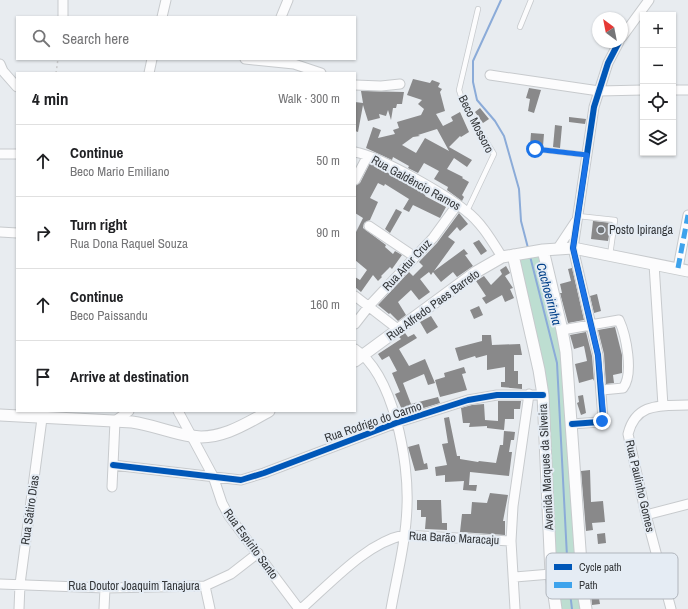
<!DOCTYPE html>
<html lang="en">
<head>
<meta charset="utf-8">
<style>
  :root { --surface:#fff; --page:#f6f6f6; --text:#202124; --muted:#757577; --line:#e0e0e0 }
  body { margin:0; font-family:"Archivo Narrow",sans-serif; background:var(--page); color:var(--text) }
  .controls { position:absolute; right:12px; top:12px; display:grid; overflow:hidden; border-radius:0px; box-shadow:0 1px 3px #0004 }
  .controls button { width:36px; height:36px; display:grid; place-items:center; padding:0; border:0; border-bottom:1px solid var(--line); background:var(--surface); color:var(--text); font:20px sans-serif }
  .compass { position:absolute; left:592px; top:12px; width:36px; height:36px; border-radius:50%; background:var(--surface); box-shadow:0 1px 3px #0004; rotate:328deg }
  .stop { position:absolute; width:12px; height:12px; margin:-9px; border:3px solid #1a73e8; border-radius:50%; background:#fff }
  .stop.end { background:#1a73e8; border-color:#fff; box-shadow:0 1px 4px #0008 }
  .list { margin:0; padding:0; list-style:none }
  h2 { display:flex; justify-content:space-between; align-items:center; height:52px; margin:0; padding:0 16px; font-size:17px }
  h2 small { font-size:13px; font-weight:400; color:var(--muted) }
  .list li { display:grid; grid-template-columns:26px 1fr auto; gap:12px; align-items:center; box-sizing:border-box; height:72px; padding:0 16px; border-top:1px solid var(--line) }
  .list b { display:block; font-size:15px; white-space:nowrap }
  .list p { margin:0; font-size:13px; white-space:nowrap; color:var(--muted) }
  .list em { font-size:13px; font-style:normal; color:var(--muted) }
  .icon { flex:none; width:22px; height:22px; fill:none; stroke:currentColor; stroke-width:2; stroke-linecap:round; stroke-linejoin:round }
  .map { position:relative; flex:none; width:688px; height:609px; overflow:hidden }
  .search { position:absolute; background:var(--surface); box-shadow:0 1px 3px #0004; left:16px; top:16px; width:340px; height:44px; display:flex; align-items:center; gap:10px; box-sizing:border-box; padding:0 14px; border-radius:0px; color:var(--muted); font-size:15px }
  .panel { position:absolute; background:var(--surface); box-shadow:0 1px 3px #0004; left:16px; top:72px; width:340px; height:340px; border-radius:0px }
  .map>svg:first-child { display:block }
  .green { fill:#bdded1 }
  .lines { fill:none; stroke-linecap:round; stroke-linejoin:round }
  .stream { stroke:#8babd8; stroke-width:2 }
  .building { fill:#89898a; fill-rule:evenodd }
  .service-casing { stroke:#c7cacd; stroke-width:6 }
  .minor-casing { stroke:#c7cacd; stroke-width:11 }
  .tertiary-casing { stroke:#c7cacd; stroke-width:13 }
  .path { stroke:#cacacc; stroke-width:1.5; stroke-dasharray:2 3; stroke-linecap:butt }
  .service { stroke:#fcfcfd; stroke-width:4.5 }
  .minor { stroke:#fcfcfd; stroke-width:9 }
  .tertiary { stroke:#fcfcfd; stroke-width:11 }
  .quiet { stroke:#3ea3ec; stroke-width:5; stroke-dasharray:10 5; stroke-linecap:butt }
  .cycleway-casing { stroke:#e5ecf4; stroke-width:8 }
  .cycleway { stroke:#0057b8; stroke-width:6 }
  .route { stroke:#1a73e8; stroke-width:5 }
  .poi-dot { fill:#727679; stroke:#e5ecf4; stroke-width:1.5 }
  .labels { text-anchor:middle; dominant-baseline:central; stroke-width:4; stroke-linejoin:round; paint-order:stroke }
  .street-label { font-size:12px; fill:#333639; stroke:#e5ecf4 }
  .poi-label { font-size:12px; fill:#333639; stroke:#e5ecf4; text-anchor:start }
  .water-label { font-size:13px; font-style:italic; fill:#01408a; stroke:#e5ecf4 }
  .key { fill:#e5ecf4; stroke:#b0b5bc; stroke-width:1 }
  .key-label { font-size:11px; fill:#333639 }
</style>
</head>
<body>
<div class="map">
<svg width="688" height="609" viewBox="0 0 688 609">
  <rect width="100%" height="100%" fill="#e8ecf0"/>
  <path class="green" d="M539 253 559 335 577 582 581 609H559L545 409 518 257Z"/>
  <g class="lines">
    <path class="stream" d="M501 0 473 61V82L477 100 495 121 504 136 519 189 521 221 528 248
      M530 256 557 363 568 576 572 609"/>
  </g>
  <path class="building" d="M413 79 430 83 432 80 440 83 438 87 442 89 440 92 445 111 436 114 443 126 453 121 451 117 460 112 469 132 461 137 460 136 449 147 472 160 467 167 454 158 447 169 463 177 462 178 469 182 462 195 464 197 462 201 447 190 448 187 434 179 439 171 424 163 418 173 408 168 409 166 393 157 392 160 366 148 373 127 381 130 378 138 395 134 393 130 399 128 397 122 421 115 424 109 418 104 422 100 407 95ZM437 129 449 151 425 138 416 153 402 145 413 137 420 136 418 135Z
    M529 88 541 90 534 113 528 111 530 99 526 98Z
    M361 91 404 92 402 104H397L396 108H393L391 120 388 110 386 116 379 114 380 118 368 121 363 105 358 132 355 131V102L363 103Z
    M480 108 489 119 483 123 475 112Z
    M569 117 586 119 585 124 569 122Z
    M555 125 562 126 560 148 553 147Z
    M531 133 544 134 543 146H530Z
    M370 163 420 190 426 194 425 196 446 207 440 218 413 205 409 212 403 209 409 199 385 184 384 186 378 183 370 198 378 202 370 220 364 223 363 228 386 245 385 247 393 254 395 251 402 255 392 269 390 267 381 276 382 277 378 281 373 275 361 292 355 287V277L360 280 367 270 355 260V234L363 218 355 213V186L360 183Z
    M396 209 402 212 390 233 385 229Z
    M459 213 468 224 460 231 457 227 448 237 455 242 434 271 464 249 468 254 465 255 473 266 457 277 453 272 441 282 433 272 431 275 429 272 420 279 430 292 419 300 411 290 398 302 406 315 398 321 390 313 389 314 378 305 409 272 413 276 423 266 419 262 437 243Z
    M593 221 611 223 608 241 591 239Z
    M479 240 487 251 481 255 473 243Z
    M506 266 510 273 505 276 513 288 510 289 514 298 505 302 502 295 486 304 482 298 486 296 476 281 484 276 491 285 502 274 500 270Z
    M572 268 584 320 568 323 560 293H562L560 284 571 281 568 269Z
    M597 294 601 311 594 313 590 296Z
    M479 306 483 315 474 319 470 310Z
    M431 316 438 327 427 334 420 322Z
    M615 327 622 355V373L613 375 614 383 606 384 604 354 598 330Z
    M586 332 592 356 594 381 593 379 579 383 575 364 587 361 584 346 574 349 570 335Z
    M405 333 408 337 414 334 417 338 399 349 409 366 425 359 435 383 428 385 424 374 403 383 411 404 438 397 440 403 404 414 395 394 400 392 392 373 397 371 389 356 382 360 378 354 401 339 399 337Z
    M482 335H491L492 345 520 344 522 355H514V371H518V384H522V389L501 387V382H505V367L487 370V355L476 358 475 356 459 361 455 348 482 341Z
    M464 367 466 373 462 374 467 390 440 397 435 380 445 377 444 373Z
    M583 395 586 413 581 415 577 403 579 402 578 396Z
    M498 401H521L520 409H514V419H505L504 430 487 428V426L469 427 470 423H463L461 408 472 405 484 404 485 420 498 421Z
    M449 417 457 456H460V459L478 462 479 461 496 463 500 445H503L504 431 515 432 514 440H511L509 452H512L509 476 470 472 469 485H477L476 491 463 490 464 481 445 482V475L436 476 435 467 447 465 442 444 448 443 444 418Z
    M419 444 424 464 427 463 428 469 415 471 408 447Z
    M590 470 591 502 603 501 605 522 592 523 593 530 586 531 581 471Z
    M490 493 508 495 503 521H505V535L460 532 462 514H471L472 502 487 503Z
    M417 500H441L442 523H447V530L425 529 426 517H421V510H417Z
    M605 533 606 543 598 544 597 534Z
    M594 571 600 604 592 605 589 572Z"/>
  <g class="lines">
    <defs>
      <path id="service" d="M520 27 531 0
        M535 149 587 155
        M467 211 494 154 464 105 459 90 478 9
        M578 216 615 220 610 255"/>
      <path id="minor" d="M63 17V0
        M162 17 166 0
        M281 17 288 0
        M622 37 649 0
        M245 59 294 64 321 73
        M0 64 3 71 17 87
        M149 73 152 59
        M490 75 599 91 643 90
        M355 85 381 86 400 84
        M673 90H688
        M355 152C381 157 445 194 466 211 481 222 492 241 502 257
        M0 154H17
        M355 180 367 157
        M369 226 415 257
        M0 232 17 233
        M558 248 576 221
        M654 264 663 406
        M678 268 688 215
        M355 296 399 330
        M355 324 369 306 433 238 457 205
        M562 330 619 320C626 335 634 374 623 388L602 390
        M355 349C394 375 409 462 407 506 406 541 397 575 391 609
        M178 411 213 476 222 503 229 516 299 609
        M572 424 599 422 603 419 598 355 573 248 594 107 608 63 619 42
        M113 465 241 480 264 473 396 423 468 400 497 395H543
        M112 487 115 421 129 411
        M646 515 688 504
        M515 577 551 574
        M0 584 105 588 205 586 231 574 258 553
        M205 586 210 609
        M19 609 20 584 43 411
        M104 609 105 588
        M301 609C331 583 366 543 404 535L511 541
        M515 609 511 541 513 506 529 394
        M671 609 646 515 628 434C636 402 661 406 688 405"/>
      <path id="tertiary" d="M543 250 562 330 566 352 583 592 586 609
        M513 255 539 370 543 395 551 574 556 609
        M355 361 476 272 502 257 543 250 573 248 688 271
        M0 415 132 422C153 425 171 433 191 436 219 441 246 424 269 411"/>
    </defs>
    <use href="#service" class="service-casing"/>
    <use href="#minor" class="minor-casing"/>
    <use href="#tertiary" class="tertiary-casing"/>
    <path class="path" d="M56 73 58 59"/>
    <use href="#service" class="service"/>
    <use href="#minor" class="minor"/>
    <use href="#tertiary" class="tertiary"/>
    <path class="quiet" d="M678 268 688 215"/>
    <defs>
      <path id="cycleway" d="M572 424 599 422 603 419 598 355 573 248 594 107 608 63 619 42
        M113 465 241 480 264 473 396 423 468 400 497 395H543"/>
    </defs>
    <use href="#cycleway" class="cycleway-casing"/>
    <use href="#cycleway" class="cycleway"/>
  </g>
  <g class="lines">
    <path class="route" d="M535 149 587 155 573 248 598 355 604 419 602 421"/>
  </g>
  <circle class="poi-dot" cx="601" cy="230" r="4"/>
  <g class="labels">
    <g class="street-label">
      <text transform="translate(476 124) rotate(63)">Beco Mossoro</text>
      <text transform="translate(416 183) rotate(29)">Rua Galdêncio Ramos</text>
      <text transform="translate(407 265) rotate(-47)">Rua Artur Cruz</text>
      <text transform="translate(433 305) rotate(-36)">Rua Alfredo Paes Barreto</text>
      <text transform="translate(373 422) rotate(-19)">Rua Rodrigo do Carmo</text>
      <text transform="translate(546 467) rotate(-93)">Avenida Marques da Silveira</text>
      <text transform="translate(640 486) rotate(77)">Rua Paulinho Gomes</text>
      <text transform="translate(30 510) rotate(-82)">Rua Sátiro Dias</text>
      <text transform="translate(454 538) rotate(3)">Rua Barão Maracaju</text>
      <text transform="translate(251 544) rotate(54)">Rua Espírito Santo</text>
      <text x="134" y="586">Rua Doutor Joaquim Tanajura</text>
    </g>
    <g class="poi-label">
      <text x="609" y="230">Posto Ipiranga</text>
    </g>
    <g class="water-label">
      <text transform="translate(549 294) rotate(75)">Cachoeirinha</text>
    </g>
  </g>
  <rect x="546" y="553" width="132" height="46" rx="6" class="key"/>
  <rect x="554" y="564" width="18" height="6" fill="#0057b8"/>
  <rect x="554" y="582" width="18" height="6" fill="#3ea3ec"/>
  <g class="key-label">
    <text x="579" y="571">Cycle path</text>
    <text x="579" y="589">Path</text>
  </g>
</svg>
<div class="controls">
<button>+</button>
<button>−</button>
<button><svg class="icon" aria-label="locate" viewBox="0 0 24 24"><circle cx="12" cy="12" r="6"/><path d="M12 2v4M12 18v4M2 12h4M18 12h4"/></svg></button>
<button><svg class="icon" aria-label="layers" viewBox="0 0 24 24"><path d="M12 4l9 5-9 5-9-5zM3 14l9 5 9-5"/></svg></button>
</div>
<svg class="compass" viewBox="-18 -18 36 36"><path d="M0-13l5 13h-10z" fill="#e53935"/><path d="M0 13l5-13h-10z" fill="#757577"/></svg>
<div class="stop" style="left:535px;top:149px"></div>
<div class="stop end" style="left:602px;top:421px"></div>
<div class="search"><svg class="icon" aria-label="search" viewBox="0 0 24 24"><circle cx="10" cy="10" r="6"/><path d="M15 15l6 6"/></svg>Search here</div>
<section class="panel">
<h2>4 min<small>Walk · 300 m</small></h2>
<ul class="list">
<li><svg class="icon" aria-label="ahead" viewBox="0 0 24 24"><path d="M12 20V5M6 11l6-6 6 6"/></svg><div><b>Continue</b><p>Beco Mario Emiliano</p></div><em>50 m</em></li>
<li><svg class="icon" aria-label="right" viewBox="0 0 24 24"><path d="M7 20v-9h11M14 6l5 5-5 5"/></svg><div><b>Turn right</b><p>Rua Dona Raquel Souza</p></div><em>90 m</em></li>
<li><svg class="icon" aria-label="ahead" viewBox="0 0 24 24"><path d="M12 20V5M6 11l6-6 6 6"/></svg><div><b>Continue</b><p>Beco Paissandu</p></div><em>160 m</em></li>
<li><svg class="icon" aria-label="arrive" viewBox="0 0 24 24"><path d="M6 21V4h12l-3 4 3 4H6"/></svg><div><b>Arrive at destination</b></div></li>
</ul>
</section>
</div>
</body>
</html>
